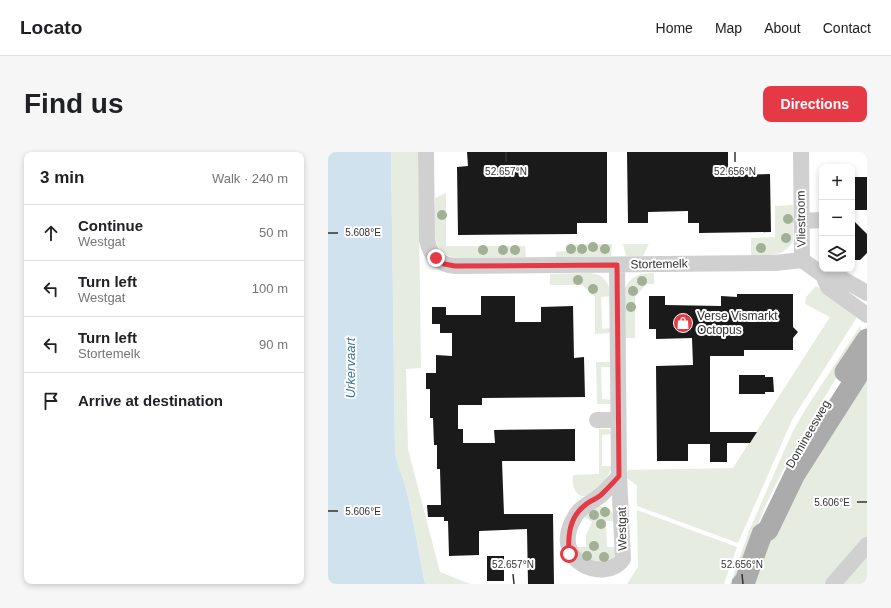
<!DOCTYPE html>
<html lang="en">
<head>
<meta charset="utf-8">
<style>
  :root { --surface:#fff; --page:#f6f6f6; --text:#202124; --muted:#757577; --line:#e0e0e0; --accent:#e63946 }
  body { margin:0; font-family:Helvetica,sans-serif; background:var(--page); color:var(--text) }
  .controls { position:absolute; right:12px; top:12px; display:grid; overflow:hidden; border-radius:8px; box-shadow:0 2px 6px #0003 }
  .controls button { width:36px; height:36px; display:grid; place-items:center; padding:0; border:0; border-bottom:1px solid var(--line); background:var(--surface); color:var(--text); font:20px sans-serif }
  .stop { position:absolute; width:12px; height:12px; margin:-9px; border:3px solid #e63946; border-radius:50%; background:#fff }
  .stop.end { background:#e63946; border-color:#fff; box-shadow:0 1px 4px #0008 }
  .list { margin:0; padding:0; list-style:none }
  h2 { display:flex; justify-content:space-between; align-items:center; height:52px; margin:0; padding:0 16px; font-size:17px }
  h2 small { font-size:13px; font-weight:400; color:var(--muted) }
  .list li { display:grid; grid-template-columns:26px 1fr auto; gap:12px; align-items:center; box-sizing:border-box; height:56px; padding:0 16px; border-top:1px solid var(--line) }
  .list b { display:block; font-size:15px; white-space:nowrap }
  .list p { margin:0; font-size:13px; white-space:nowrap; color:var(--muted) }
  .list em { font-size:13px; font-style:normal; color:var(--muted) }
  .icon { flex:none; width:22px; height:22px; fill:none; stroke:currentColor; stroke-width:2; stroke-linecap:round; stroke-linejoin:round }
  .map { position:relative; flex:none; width:539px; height:432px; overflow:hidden; border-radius:8px }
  header { display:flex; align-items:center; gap:24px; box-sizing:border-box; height:56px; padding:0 20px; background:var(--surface); border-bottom:1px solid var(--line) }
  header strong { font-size:19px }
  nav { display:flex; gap:22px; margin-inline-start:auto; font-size:14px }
  .intro { display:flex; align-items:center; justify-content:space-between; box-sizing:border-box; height:96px; padding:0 24px }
  h1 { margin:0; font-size:28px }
  .button { padding:10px 18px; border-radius:8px; background:var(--accent); color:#fff; font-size:14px; font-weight:700 }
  main { display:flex; gap:24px; padding:0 24px }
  aside { flex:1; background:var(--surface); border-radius:8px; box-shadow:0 2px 6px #0003 }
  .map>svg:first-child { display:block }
  .green { fill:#e6ecdf }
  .water { fill:#cfe2ee }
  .building { fill:#1a1a1a }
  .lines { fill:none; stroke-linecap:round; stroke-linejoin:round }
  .minor { stroke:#d0d0d0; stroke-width:16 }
  .major { stroke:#ababab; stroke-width:21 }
  .tree { fill:#a2b095 }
  .route { stroke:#e63946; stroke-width:5 }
  .ticks { fill:none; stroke:#333; stroke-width:1.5 }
  .labels { text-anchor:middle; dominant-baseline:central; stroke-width:4; stroke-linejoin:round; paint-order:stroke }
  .street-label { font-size:12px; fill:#333; stroke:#fff }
  .poi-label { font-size:12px; fill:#333; stroke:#fff; text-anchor:start }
  .water-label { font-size:13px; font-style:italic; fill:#3f7597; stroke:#fff }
  .ticks-label { font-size:10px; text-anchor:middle; fill:#333; stroke:#fff; stroke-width:4; stroke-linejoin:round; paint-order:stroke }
</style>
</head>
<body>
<header>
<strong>Locato</strong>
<nav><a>Home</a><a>Map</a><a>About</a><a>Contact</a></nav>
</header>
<div class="intro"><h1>Find us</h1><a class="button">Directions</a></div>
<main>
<aside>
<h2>3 min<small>Walk · 240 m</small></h2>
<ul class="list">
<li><svg class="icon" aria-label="ahead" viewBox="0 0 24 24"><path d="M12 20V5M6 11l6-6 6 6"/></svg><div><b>Continue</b><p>Westgat</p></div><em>50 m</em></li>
<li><svg class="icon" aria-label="left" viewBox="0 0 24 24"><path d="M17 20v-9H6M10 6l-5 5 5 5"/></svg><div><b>Turn left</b><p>Westgat</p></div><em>100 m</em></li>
<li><svg class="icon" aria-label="left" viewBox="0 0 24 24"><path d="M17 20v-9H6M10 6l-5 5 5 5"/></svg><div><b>Turn left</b><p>Stortemelk</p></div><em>90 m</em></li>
<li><svg class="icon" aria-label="arrive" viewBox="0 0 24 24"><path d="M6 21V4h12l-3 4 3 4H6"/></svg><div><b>Arrive at destination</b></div></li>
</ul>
</aside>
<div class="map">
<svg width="539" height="432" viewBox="0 0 539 432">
  <rect width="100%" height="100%" fill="#fff"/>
  <path class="green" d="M63 0H90L93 216 78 217 80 297 112 420 142 432H97C91 402 86 371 79 341 76 327 69 315 67 300Z
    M118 41V94H197L198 105 130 106C99 103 107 70 107 46Z
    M465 53V89C456 106 440 103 423 104V86L447 85V54Z
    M284 92 283 104 228 105V100L239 99 238 93Z
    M295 92H321L315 104H298Z
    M261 121C276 122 281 130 283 144L273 145 274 177 283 176 281 181 267 182V145L254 133H222V122Z
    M326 121V132H319L307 145V186H298L297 183 296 139C302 124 311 121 326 121Z
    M488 134 520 154 529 165 464 268 410 391 309 354V334L297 324 300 318 405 316 502 165 477 152 478 145Z
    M532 174 534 183C504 234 472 283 446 336 430 367 419 399 409 432H402L421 379 464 281 477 258Z
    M268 210H282L284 215H273L274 247 284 248 282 252H269Z
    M539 217V386L498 432H424L453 354Z
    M271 277H281L284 282 274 283V314H284C282 326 256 357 247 338 244 334 245 328 245 323L271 322Z
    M270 354C280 354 285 359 288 369H278L279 395H289C287 410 278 411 265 415L248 395H258V383L264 370 255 364Z
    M309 358 409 395 396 432H299L310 415Z
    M539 399V432H510Z"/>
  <path class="water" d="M0 0H63L67 300C69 314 76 327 79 341 86 371 91 402 97 432H0Z"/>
  <path class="building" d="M139 0H279V71H249V82L130 83 129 15 140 14Z
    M299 0H400V23L442 22 443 80 371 81V71H360V59L320 60V71H300Z
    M524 25H539V58H524Z
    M524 67 539 82V101L532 108H524Z
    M409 142H465V175L470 180 465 186V198H416V204H382V280H429L422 291H399V310H382V292H360V309H329L328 214 365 213 364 186 328 187V177H321V144H337V153L393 154V144L409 145Z
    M153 144H187V170H213V155L245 154 246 206 256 205 257 245 154 246V253H130V277H135V291H167L166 278 247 277V309H174L176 362H225L226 432H200L199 377 151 379V403L121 404 120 369H116V365H100L99 353H113L112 317H109V293H106L105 266H102V237H98V221H108V203L124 204V181H112V172H104V155H118V163H153Z
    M411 223H437V225H445L446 240H437V242H411Z
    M159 404H176V429H159Z"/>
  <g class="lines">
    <path class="minor" d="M98 0 99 88C102 104 112 113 127 114L447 111 474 108
      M473 0 474 108 495 123 500 135 539 163
      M473 69 494 68
      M289 113 291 324 295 407C278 432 218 410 248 363 254 353 266 350 274 342 280 336 286 330 291 324
      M495 123 506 122 539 141
      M269 268H290
      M505 432 539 393"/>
    <path class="major" d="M517 220 539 187
      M414 432 417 429 434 382 440 378 467 322 539 209"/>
  </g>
  <g class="tree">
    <circle cx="114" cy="63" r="5"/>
    <circle cx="460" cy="67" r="5"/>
    <circle cx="458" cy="86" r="5"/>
    <circle cx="265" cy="95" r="5"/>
    <circle cx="433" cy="96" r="5"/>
    <circle cx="243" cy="97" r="5"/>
    <circle cx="254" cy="97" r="5"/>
    <circle cx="277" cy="97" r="5"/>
    <circle cx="155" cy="98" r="5"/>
    <circle cx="175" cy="98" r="5"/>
    <circle cx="187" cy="98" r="5"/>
    <circle cx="250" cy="128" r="5"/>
    <circle cx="314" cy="129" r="5"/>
    <circle cx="265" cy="137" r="5"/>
    <circle cx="305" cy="139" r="5"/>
    <circle cx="303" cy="155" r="5"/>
    <circle cx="277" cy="360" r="5"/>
    <circle cx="266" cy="363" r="5"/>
    <circle cx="273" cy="372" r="5"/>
    <circle cx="266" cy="394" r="5"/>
    <circle cx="259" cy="404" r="5"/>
    <circle cx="276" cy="405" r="5"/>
  </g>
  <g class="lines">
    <path class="route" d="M108 106 116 112 127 114 289 113 291 324C286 330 280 336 274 342 269 347 261 349 256 354 241 366 240 384 241 402"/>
  </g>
  <path class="ticks" d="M178 0V10M407 0V10M0 81H10M529 350H539M0 359H10M185 422 186 432M414 422 415 432"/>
  <defs>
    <symbol id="shop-disc" viewBox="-11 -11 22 22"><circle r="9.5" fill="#e63946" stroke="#fff"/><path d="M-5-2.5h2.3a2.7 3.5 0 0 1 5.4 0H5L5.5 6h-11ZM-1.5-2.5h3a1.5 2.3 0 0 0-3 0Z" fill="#fff"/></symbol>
  </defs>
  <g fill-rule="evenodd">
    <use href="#shop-disc" x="344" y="160" width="22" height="22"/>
  </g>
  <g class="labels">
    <g class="street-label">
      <text transform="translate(473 67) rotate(-91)">Vliestroom</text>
      <text transform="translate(331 112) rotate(-1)">Stortemelk</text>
      <text transform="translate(480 282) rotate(-60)">Domineesweg</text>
      <text transform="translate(294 377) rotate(-91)">Westgat</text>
    </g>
    <g class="poi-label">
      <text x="369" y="164">Verse Vismarkt<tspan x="369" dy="14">Octopus</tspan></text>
    </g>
    <g class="water-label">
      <text transform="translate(22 216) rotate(-90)">Urkervaart</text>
    </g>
  </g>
  <g class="ticks-label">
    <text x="178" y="23">52.657°N</text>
    <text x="407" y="23">52.656°N</text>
    <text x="35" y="84">5.608°E</text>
    <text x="504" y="354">5.606°E</text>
    <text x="35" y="363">5.606°E</text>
    <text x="185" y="416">52.657°N</text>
    <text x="414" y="416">52.656°N</text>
  </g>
</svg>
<div class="controls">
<button>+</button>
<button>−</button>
<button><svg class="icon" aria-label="layers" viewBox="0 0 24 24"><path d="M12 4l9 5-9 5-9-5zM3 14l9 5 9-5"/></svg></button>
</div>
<div class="stop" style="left:241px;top:402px"></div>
<div class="stop end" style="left:108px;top:106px"></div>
</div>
</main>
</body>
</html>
